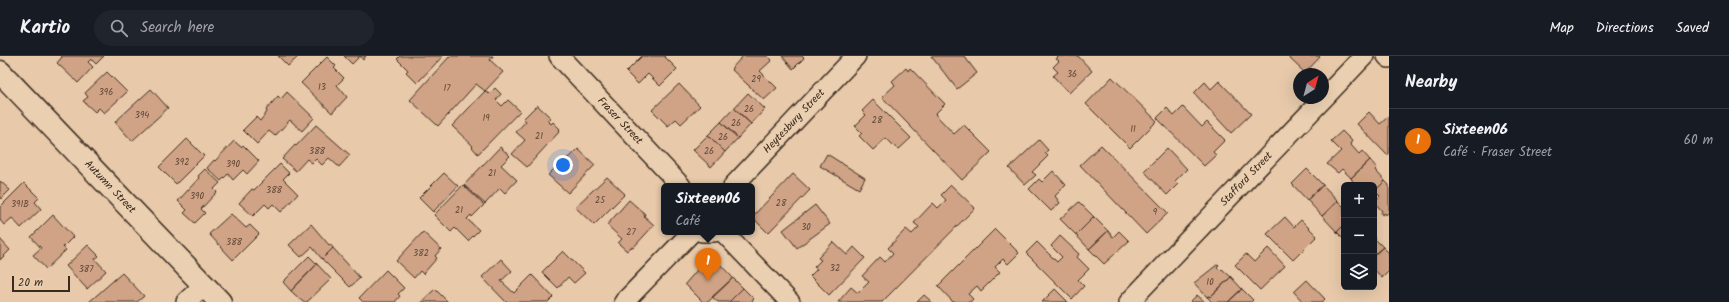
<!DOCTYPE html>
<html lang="en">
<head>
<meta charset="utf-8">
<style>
  :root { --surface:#171b24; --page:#20242c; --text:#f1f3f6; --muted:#9ea1a6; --line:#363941; --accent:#1f6fb2 }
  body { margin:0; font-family:Kalam,sans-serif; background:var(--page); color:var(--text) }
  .controls { position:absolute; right:12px; bottom:12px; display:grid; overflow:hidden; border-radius:6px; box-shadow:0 4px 16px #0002 }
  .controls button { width:36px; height:36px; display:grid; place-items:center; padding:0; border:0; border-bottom:1px solid var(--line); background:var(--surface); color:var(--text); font:20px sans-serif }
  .compass { position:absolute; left:1293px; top:12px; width:36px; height:36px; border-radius:50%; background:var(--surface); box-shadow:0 4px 16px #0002; rotate:36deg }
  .scale { position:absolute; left:12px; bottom:10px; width:58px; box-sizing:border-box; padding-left:4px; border:2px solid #3b2a1e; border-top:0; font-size:11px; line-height:14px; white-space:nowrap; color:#3b2a1e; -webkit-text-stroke:3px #ead0b1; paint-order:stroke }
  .you { position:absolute; left:563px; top:109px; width:14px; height:14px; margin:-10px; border:3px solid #fff; border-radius:50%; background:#1a73e8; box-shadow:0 0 0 6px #1a73e833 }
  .badge { display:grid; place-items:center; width:26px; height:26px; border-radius:50%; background:var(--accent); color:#fff; font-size:13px; font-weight:700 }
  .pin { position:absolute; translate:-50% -33px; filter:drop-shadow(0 1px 2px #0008) }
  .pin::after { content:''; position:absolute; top:21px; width:14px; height:12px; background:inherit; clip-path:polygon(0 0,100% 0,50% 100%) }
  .popup { position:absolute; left:661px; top:127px; width:94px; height:52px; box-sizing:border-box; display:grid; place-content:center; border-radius:6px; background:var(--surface); filter:drop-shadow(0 1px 3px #0005); font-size:13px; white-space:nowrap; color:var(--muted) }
  .popup b { font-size:15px; color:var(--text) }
  .popup::after { content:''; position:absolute; left:50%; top:100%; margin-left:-8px; border:8px solid transparent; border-top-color:var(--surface) }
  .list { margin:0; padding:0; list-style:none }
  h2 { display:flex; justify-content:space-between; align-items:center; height:52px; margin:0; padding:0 16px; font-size:17px }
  h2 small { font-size:13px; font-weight:400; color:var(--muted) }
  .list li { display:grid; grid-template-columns:26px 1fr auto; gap:12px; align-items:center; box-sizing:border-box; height:64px; padding:0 16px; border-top:1px solid var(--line) }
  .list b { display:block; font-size:15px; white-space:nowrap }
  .list p { margin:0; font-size:13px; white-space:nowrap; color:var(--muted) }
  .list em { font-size:13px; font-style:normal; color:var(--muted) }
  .icon { flex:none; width:22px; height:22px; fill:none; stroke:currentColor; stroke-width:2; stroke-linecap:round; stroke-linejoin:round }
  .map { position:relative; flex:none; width:1389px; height:246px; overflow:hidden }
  header { display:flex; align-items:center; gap:24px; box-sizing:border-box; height:56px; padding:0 20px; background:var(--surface); border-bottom:1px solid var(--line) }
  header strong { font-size:19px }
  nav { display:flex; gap:22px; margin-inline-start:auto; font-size:14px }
  .search { width:280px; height:36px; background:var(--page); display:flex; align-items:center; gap:10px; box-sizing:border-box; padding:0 14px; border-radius:22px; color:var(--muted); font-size:15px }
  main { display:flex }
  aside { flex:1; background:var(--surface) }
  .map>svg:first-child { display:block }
  .building { fill:#d0a386; stroke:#3b2a1e }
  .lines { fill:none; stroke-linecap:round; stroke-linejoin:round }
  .street-casing { stroke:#3b2a1e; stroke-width:22 }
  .secondary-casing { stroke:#3b2a1e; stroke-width:25 }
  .street { stroke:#ead0b1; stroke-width:19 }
  .secondary { stroke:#ead0b1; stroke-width:22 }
  .labels { text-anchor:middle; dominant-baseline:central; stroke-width:4; stroke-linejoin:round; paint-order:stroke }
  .number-label { font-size:9px; fill:#604838 }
  .street-label { font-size:11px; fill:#3b2a1e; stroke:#ead0b1 }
</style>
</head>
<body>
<header>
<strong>Kartio</strong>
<div class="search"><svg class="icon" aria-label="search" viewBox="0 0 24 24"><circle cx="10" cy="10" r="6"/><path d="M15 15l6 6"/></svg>Search here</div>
<nav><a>Map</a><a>Directions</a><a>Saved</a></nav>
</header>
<main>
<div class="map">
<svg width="1389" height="246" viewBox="0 0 1389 246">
  <rect width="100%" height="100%" fill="#e8caab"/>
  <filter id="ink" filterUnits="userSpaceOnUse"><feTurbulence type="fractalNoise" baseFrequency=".025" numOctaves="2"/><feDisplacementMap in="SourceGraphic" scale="8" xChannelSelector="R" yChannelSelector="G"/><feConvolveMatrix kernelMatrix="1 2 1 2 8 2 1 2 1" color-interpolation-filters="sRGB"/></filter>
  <g filter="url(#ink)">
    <path class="building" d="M61 0H104L96 8 91 3 88 6 93 11 78 27 57 7 62 1Z
      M278 0H299L288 10Z
      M344 0H366L363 4 360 0 352 8Z
      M400 0H443L417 27 406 16 408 14 397 3Z
      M450 0H493L490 4 503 16 485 35 476 28 438 70 410 44Z
      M642 0H666L665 1 677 13 660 30 648 18 638 28 626 16Z
      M743 0H768L772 4 760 15 777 32 764 44 731 13Z
      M782 0H802L804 2 793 13Z
      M931 0H964L977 17 957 33Z
      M1059 0H1078L1092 15 1069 37 1053 20 1058 16 1053 11 1059 5 1056 3Z
      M1287 0H1319L1320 1 1305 17Z
      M327 1 336 10 334 12 344 22 337 29 347 41 332 57 301 27Z
      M906 12 908 15 910 12 945 48 935 58 954 78 964 69 991 96 962 124 882 41 895 29 892 25Z
      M107 16 127 36 104 57 99 52 95 56 83 45 88 41 85 37Z
      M1112 21 1157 65 1130 92 1086 48Z
      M1219 25 1251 58 1231 77 1194 37 1205 26 1211 33Z
      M679 28 700 50 681 68 676 63 668 70 652 54Z
      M495 32 501 38 496 44 502 50 508 44 520 55 478 98 472 91 473 90 452 70 485 35 489 38Z
      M151 33 168 52 132 85 115 66Z
      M287 36 314 62 302 75 290 64 275 80 269 75 257 88 243 74 256 61 260 65 267 56 266 54 278 40 281 43Z
      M748 37 765 53 751 68 734 52Z
      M873 44 911 82 898 94 886 82 873 94 859 80 862 77 855 70 866 59 862 55Z
      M537 49 551 62 547 64 551 68 553 66 560 73 558 75 559 76 527 111 512 98 525 84 516 76 526 65 523 63Z
      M1183 51 1202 71 1207 66 1225 84 1213 96 1216 99 1204 110 1157 62 1167 52 1174 60Z
      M734 52 751 68 738 82 721 66Z
      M1369 56 1380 68 1389 60V98L1387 99 1357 68Z
      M721 66 738 82 725 96 708 79Z
      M316 69 350 99 339 111 329 102 322 109 316 103 312 107 307 103 296 115 282 103 295 89 296 90Z
      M1342 75 1352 85 1350 88 1359 98 1362 95 1370 104 1351 122 1342 113 1338 117 1327 108 1341 95 1331 85Z
      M708 79 725 96 711 111 693 94Z
      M187 83 204 100 176 128 159 111Z
      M1039 84 1048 94 1045 97 1048 100 1032 116 1036 119 1025 129 1009 112Z
      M234 85 241 91 243 89 259 105 247 118 243 114 233 124 228 118 221 125 207 112 214 104 215 105Z
      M1101 89 1168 157 1146 178 1080 109Z
      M500 91 510 100 501 109 517 124 505 137 500 132 485 148 464 129Z
      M1167 92 1187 113 1175 125 1178 128 1167 139 1144 115Z
      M578 93 595 109 568 137 548 119 563 104 564 105 568 101 569 102Z
      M827 98 865 122 859 133 820 110Z
      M1370 104 1377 112 1375 114 1385 125 1375 135 1374 129H1357L1355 127 1354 128 1351 122Z
      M280 108 289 117 283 123 298 138 281 156 273 148 269 152 265 148 253 160 239 147 252 133 254 134Z
      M205 113 220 127 214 133 217 136 201 153 205 157 195 167 184 157 187 154 178 145 199 122 198 120Z
      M1307 113 1323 129 1307 144 1292 128Z
      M1053 115 1066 129 1055 140 1060 147 1051 155 1029 133 1039 123 1042 126Z
      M444 117 458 130 433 156 419 142Z
      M793 118 810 134 768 177 752 161Z
      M607 121 625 138 594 169 575 151Z
      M0 125 10 134 1 143 0 142Z
      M1385 125 1389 129V156L1386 159 1385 157 1382 159 1381 157 1382 155 1374 146 1380 140 1375 135Z
      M24 127 39 142 35 146 41 153 21 172 12 162 4 169 0 164V151Z
      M463 129 484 149 472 161 471 159 467 163 479 174 468 185 455 172 451 176 434 159Z
      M951 129 975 152 882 246H838L851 231 858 237 869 226 862 220 880 201 885 206 893 197 888 192 906 173 912 178 919 171 914 167 933 147 938 152 946 144 941 139Z
      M1323 129 1338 145 1322 160 1307 144Z
      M629 144 645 158 644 160 654 169 633 192 631 191 627 195 618 187 622 183 607 169Z
      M1338 145 1344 151V169L1337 176 1322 160Z
      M1079 146 1094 161 1076 179 1060 163Z
      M815 149 830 168 797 192 783 174Z
      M231 158 246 172 250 169 259 178 233 204 209 178Z
      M53 159 73 181 63 191 66 194 46 213 33 199 41 192 31 181Z
      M1094 161 1108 175 1089 193 1076 179Z
      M1285 161 1294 171 1301 164 1317 180 1293 204 1267 178Z
      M311 168 329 189 330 188 333 192 322 203 312 191 301 201 289 189Z
      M1344 169V183L1337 176Z
      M995 173 1019 197 1008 208 1003 203 995 211 1000 216 981 235 977 230 968 238 973 243 970 246H953L938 230Z
      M1108 175 1113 181 1119 175 1129 185 1104 208 1089 193Z
      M423 176 441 193 435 200 437 202 423 218 420 215 414 222 396 205Z
      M1060 180 1079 198 1077 201 1089 213 1078 224 1084 230 1072 243 1026 197 1037 186 1057 206 1062 201 1051 190Z
      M1374 182 1383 191 1374 199Z
      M0 183 10 194 0 204Z
      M833 186 847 199 854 191 865 202 829 239 810 220 817 213 814 211 821 204 818 202Z
      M88 189 99 200 95 203 106 215 87 233 66 210Z
      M1383 191 1389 197V215L1382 222 1374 213V199Z
      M333 192 360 222 350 231 322 203Z
      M1268 192 1285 210 1260 234 1235 209 1246 198 1254 206Z
      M563 195 585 217 574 227 568 221 558 232 542 216Z
      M309 200 317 208 291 235 283 226Z
      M501 203 512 215 501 225 514 237 532 219 553 241 548 246H506L482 221Z
      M716 204 733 222 708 246H703L685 228 705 205Z
      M317 208 331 223 307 246H303L291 235Z
      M1218 208 1219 209 1217 211 1220 215 1222 213 1231 221 1210 241 1209 240 1207 241 1194 227Z
      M386 214 404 232 398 238 400 240 395 246H363L359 242Z
      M122 217 144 240 137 246H89Z
      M1231 221 1242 233 1228 246H1212L1207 241 1209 240 1210 241Z
      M733 222 743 232 729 246H718L712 241Z
      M1307 224 1325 243 1322 246H1303L1294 236Z
      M743 232 754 243 751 246H729Z
      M435 233 448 246H421Z
      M1055 233 1068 246H1042Z
      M1242 233 1253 244 1251 246H1228Z
      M924 239 932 246H917Z
      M1197 239 1205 246H1190Z"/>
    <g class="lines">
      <defs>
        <g id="street">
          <path id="s1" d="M559 0 681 130"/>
          <path d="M1387 0 1389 2"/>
          <path id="s2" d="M733 130 856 0"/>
          <path d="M702 176H714"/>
          <path d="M723 176 790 246"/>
          <path d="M186 246 204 229"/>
          <path d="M624 246 692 176"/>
          <path id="s3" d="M1129 246 1364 0"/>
        </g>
        <g id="secondary">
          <path id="s4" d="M0 16 220 246"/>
        </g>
      </defs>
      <use href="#street" class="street-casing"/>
      <use href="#secondary" class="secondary-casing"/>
      <use href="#street" class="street"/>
      <use href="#secondary" class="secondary"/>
    </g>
  </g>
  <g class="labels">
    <g class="number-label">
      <text x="1072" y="18">36</text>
      <text x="756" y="23">29</text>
      <text x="322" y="31">13</text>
      <text x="447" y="32">17</text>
      <text x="106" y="36">396</text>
      <text x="749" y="53">26</text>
      <text x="142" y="59">394</text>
      <text x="486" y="62">19</text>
      <text x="877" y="64">28</text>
      <text x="736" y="67">26</text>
      <text x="1133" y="73">11</text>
      <text x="539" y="80">21</text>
      <text x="723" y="81">26</text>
      <text x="317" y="95">388</text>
      <text x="709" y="95">26</text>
      <text x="182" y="106">392</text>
      <text x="233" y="108">390</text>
      <text x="492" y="117">21</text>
      <text x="274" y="134">388</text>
      <text x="197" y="140">390</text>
      <text x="600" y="144">25</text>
      <text x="781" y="147">28</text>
      <text x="20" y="148">391B</text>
      <text x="459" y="154">21</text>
      <text x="1155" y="156">9</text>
      <text x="806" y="171">30</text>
      <text x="631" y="176">27</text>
      <text x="234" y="186">388</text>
      <text x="421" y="197">382</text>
      <text x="835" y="212">32</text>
      <text x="86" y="213">387</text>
      <text x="1210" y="226">10</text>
    </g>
    <g class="street-label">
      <text stroke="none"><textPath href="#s1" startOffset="89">Fraser Street</textPath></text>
      <text stroke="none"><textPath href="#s2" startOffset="89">Heytesbury Street</textPath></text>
      <text stroke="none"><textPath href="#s3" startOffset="170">Stafford Street</textPath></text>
      <text stroke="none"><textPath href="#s4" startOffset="159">Autumn Street</textPath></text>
    </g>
  </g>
</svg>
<div class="controls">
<button>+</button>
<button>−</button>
<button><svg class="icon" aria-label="layers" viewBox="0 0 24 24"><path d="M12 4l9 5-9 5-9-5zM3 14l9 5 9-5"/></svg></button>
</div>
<svg class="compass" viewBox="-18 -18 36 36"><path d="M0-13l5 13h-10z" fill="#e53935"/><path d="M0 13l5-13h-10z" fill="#9ea1a6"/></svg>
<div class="scale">20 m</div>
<div class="you"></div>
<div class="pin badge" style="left:708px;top:225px;background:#e8710a">1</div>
<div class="popup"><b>Sixteen06</b>Café</div>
</div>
<aside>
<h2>Nearby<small></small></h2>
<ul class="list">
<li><span class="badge" style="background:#e8710a">1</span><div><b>Sixteen06</b><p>Café · Fraser Street</p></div><em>60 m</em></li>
</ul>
</aside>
</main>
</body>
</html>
